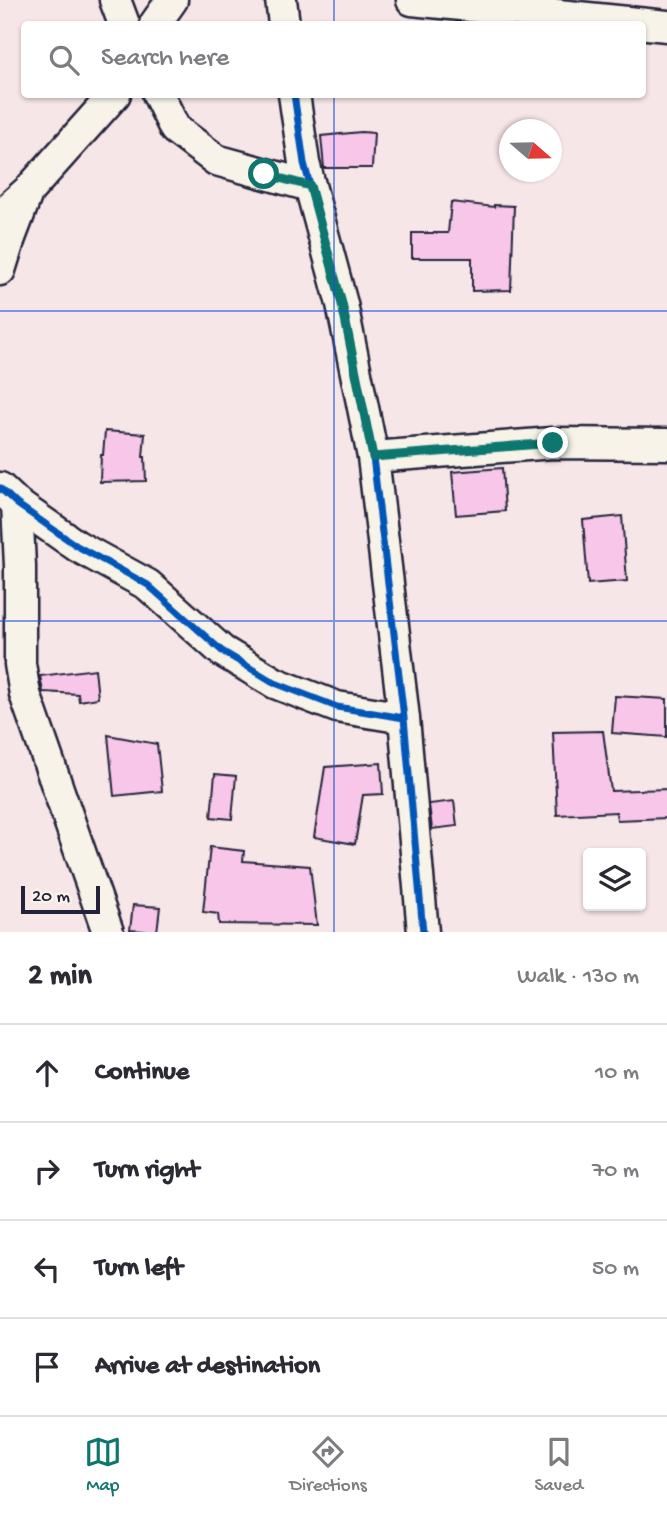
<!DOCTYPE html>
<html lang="en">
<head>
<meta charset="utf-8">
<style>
  :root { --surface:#fff; --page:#f2f2f3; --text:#2b2b33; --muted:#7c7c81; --line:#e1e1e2; --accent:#0f766e }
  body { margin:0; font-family:"Gochi Hand",sans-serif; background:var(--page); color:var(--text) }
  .controls { position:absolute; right:21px; bottom:21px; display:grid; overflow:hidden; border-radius:7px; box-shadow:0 2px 5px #0004 }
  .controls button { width:63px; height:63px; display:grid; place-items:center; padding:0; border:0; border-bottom:2px solid var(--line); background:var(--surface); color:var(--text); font:35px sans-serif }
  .compass { position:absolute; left:499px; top:119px; width:63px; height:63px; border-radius:50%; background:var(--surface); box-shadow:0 2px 5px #0004; rotate:110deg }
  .scale { position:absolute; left:21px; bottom:18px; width:79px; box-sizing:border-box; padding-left:7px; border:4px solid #22223b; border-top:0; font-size:19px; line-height:24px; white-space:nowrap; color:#22223b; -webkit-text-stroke:5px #f7f3e8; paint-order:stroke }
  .stop { position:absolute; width:21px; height:21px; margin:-16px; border:5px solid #0f766e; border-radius:50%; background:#fff }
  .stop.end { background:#0f766e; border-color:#fff; box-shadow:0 2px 7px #0008 }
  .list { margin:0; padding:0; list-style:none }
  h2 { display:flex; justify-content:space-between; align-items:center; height:91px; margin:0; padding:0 28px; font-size:30px }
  h2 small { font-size:23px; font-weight:400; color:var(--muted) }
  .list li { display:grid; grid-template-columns:46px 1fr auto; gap:21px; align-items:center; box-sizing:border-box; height:98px; padding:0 28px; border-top:2px solid var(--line) }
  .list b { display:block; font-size:26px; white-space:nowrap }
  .list em { font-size:23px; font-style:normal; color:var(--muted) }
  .icon { flex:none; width:38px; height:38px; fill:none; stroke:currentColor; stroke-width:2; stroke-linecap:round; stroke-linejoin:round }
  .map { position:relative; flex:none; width:667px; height:932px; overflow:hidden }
  .search { position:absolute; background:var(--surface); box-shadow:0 2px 5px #0004; left:21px; right:21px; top:21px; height:77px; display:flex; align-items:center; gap:18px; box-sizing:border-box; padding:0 24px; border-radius:7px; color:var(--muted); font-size:26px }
  .sheet { height:483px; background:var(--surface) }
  nav { display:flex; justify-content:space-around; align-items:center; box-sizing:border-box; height:98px; border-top:2px solid var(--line); background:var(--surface); font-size:19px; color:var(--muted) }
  nav a { display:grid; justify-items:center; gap:4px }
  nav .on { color:var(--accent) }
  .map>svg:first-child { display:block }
  .building { fill:#f7c6e8; stroke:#22223b; stroke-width:2 }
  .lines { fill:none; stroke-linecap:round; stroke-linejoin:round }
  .minor-casing { stroke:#22223b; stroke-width:35 }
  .minor { stroke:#f7f3e8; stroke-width:30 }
  .cycleway-casing { stroke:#f7f3e8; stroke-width:11 }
  .cycleway { stroke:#0057b8; stroke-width:7 }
  .route { stroke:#0f766e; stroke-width:9 }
  .grid { fill:none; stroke:#1d4ed8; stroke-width:2; stroke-opacity:0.55 }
</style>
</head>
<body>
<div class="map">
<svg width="667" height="932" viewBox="0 0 667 932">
  <rect width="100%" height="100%" fill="#f7e6e8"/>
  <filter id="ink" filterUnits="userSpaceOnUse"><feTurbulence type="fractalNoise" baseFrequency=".0143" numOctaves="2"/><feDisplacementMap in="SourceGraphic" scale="14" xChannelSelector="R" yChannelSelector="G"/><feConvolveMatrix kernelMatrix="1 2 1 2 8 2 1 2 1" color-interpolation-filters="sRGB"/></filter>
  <g filter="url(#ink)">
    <path class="building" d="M361 132 374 133 372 168H324L321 136Z
      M451 202 494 207V205L514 206 511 290 472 291V258H412V233H448Z
      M105 431 145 434 143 457H145L146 481 100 482 101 455H103Z
      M502 468 505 511 456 515 452 472Z
      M622 516 627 581 588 584 583 520Z
      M95 669 98 698 79 701 78 694 43 692 40 676Z
      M615 696 667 699V737L612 733Z
      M603 731 611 791 667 789V818L617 820 616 812 557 815 553 732Z
      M108 735 157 744 162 791 114 796Z
      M381 763 383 794 363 795 355 844 314 837 325 767Z
      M215 774 236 776 232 819 211 817Z
      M454 801 457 826 432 829 429 804Z
      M210 847 244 851 243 861 310 866 317 925 219 924 218 914 203 912Z
      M133 905 160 907 157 932 130 930Z"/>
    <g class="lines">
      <defs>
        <path id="minor" d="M115 0 124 24
          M281 0 284 24
          M412 0 667 26
          M155 24 172 0
          M158 94 175 129 216 160 310 186
          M294 94 304 163 342 304 373 457 404 718 423 932
          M0 216 29 190 115 94
          M0 270 10 238 26 196
          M373 457 553 443 667 444
          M0 488 17 504 77 546 148 585 222 651 275 683 337 707 404 718
          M17 504 20 566V664L25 694 108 932"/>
      </defs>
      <use href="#minor" class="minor-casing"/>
      <use href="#minor" class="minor"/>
      <defs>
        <path id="cycleway" d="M294 94 304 163 342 304 373 457 404 718 423 932
          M0 488 17 504 77 546 148 585 222 651 275 683 337 707 404 718"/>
      </defs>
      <use href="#cycleway" class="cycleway-casing"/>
      <use href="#cycleway" class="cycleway"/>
    </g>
  </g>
  <g class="lines" filter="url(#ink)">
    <path class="route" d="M264 174 310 186 342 304 373 457 553 443"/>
  </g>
  <path class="grid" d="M334 0V24M334 94V932M0 311H667M0 621H667"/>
</svg>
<div class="controls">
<button><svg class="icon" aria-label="layers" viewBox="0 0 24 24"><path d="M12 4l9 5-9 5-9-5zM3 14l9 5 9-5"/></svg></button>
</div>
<svg class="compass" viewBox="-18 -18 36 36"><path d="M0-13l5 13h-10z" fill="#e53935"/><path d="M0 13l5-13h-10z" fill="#7c7c81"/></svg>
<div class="scale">20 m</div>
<div class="stop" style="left:264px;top:174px"></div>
<div class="stop end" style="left:553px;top:443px"></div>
<div class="search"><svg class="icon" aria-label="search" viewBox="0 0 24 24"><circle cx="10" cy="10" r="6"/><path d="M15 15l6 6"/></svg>Search here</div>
</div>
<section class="sheet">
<h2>2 min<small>Walk · 130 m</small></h2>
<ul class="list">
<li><svg class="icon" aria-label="ahead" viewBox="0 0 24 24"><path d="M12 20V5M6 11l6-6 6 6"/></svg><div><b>Continue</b></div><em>10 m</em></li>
<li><svg class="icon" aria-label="right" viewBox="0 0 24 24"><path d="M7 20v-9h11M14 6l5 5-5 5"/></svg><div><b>Turn right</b></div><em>70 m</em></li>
<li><svg class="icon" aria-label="left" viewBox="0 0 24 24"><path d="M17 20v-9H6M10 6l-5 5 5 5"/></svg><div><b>Turn left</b></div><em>50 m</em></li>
<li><svg class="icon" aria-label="arrive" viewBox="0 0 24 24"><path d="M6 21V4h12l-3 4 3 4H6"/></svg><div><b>Arrive at destination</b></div></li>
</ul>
</section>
<nav>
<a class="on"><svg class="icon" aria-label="map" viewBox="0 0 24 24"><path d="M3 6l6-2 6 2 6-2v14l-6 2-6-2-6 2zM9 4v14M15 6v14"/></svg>Map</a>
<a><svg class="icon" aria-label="directions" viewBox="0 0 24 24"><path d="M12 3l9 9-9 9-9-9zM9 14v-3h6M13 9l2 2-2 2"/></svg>Directions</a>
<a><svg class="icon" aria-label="saved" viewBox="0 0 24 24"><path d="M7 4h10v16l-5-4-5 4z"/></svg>Saved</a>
</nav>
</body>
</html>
